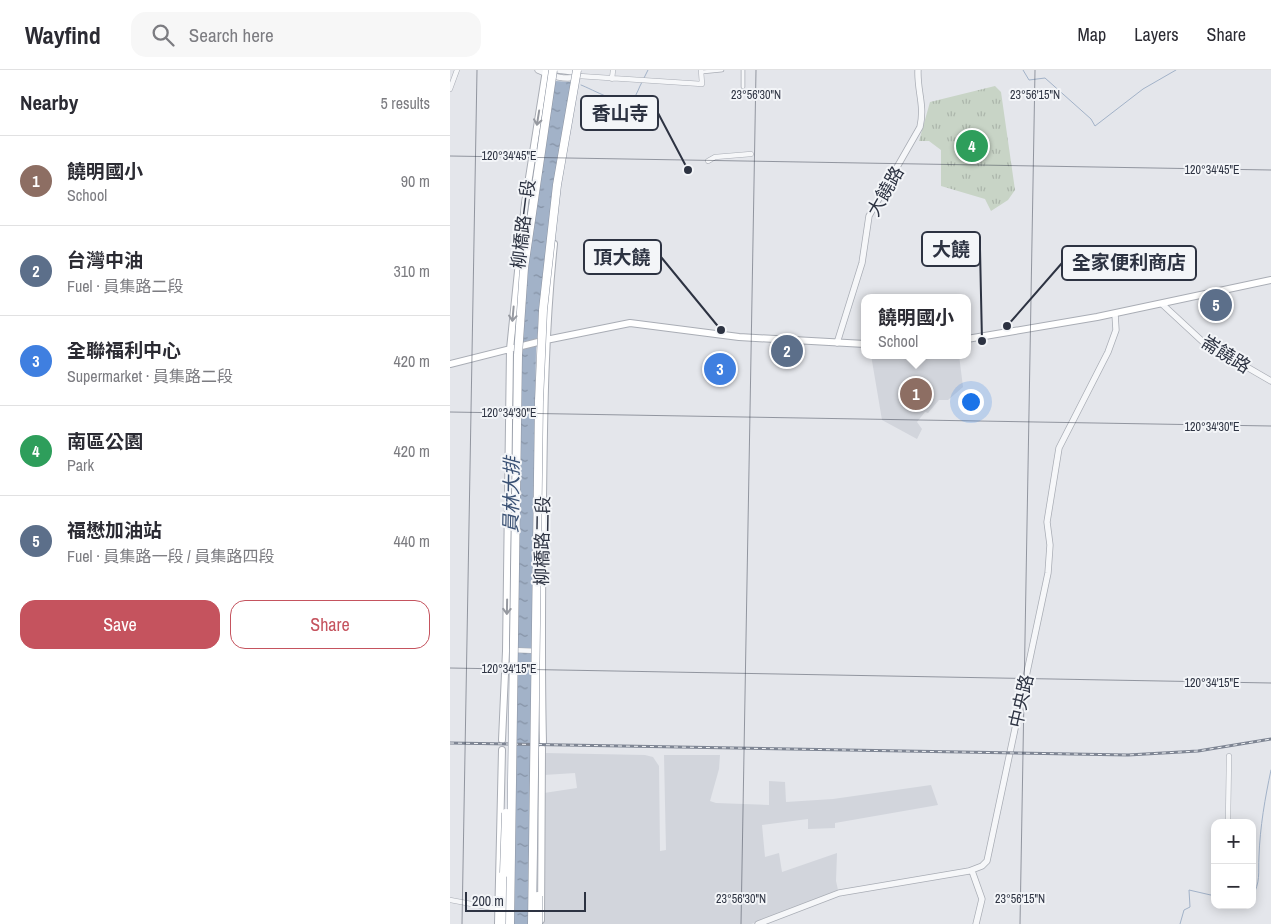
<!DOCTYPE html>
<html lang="en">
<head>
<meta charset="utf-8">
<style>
  :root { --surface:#fff; --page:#f7f7f7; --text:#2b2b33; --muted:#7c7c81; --line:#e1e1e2; --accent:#c5535e }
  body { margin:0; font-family:"Archivo Narrow","Noto Sans TC",sans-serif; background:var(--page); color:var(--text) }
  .controls { position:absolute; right:15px; bottom:15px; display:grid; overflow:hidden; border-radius:10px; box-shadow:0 2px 12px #0003 }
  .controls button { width:45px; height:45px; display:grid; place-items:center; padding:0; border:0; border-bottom:1px solid var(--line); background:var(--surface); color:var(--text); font:25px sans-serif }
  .scale { position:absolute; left:15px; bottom:12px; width:121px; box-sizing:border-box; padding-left:5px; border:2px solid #2d3342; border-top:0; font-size:14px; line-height:18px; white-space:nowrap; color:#2d3342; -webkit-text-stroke:4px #f3f5f8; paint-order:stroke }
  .you { position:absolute; left:520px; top:331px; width:18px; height:18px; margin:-12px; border:4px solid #fff; border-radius:50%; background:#1a73e8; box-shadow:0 0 0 8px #1a73e833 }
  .badge { display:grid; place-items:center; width:32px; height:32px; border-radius:50%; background:var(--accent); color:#fff; font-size:16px; font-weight:700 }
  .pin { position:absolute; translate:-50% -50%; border:2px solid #fff; box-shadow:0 1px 5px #0006 }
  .popup { position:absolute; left:411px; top:224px; width:110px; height:65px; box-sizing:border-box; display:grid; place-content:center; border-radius:10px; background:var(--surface); filter:drop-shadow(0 1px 4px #0005); font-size:16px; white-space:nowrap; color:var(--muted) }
  .popup b { font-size:19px; color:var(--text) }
  .popup::after { content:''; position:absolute; left:50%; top:100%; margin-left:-10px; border:10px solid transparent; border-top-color:var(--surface) }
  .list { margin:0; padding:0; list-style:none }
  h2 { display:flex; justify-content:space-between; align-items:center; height:65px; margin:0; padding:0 20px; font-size:21px }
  h2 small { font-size:16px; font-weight:400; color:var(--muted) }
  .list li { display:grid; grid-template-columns:32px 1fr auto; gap:15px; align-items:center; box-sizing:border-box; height:90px; padding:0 20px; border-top:1px solid var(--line) }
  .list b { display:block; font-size:19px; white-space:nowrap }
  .list p { margin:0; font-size:16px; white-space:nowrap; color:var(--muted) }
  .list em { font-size:16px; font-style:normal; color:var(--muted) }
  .actions { display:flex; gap:10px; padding:15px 20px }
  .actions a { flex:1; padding:11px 0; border:1px solid var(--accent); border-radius:15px; text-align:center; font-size:18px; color:var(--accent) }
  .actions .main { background:var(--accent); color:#fff }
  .icon { flex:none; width:28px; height:28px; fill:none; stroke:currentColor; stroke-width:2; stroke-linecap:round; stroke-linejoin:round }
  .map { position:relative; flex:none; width:821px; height:854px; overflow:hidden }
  header { display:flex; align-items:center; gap:30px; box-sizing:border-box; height:70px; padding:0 25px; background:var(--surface); border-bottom:1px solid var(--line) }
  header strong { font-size:24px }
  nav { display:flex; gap:28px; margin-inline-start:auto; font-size:18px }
  .search { width:350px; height:45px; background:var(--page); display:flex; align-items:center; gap:12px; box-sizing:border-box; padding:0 18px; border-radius:15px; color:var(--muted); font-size:19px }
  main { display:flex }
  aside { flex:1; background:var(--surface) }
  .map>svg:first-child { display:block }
  .built { fill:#d2d5dc }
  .park { fill:url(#park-tufts) }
  .water { fill:url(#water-ripples) }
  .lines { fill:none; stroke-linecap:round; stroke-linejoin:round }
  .stream { stroke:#a2b2c8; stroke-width:1 }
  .pedestrian-casing { stroke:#a9adb5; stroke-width:4.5 }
  .minor-casing { stroke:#a9adb5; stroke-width:5.5 }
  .tertiary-casing { stroke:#a9adb5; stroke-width:7 }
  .secondary-casing { stroke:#a9adb5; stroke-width:8 }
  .trunk-casing { stroke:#8c93a0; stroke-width:9 }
  .pedestrian { stroke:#f6f7f9; stroke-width:3 }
  .minor { stroke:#f6f7f9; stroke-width:4.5 }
  .tertiary { stroke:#f6f7f9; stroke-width:5.5 }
  .secondary { stroke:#fff; stroke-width:6 }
  .trunk { stroke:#fff; stroke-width:8 }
  .rail-casing { stroke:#7e8593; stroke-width:3 }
  .rail { stroke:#f3f5f8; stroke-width:1; stroke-dasharray:4; stroke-linecap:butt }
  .trunk-bridge-casing { stroke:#8c93a0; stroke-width:9; stroke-linecap:butt }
  .trunk-bridge { stroke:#fff; stroke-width:8 }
  .oneway { stroke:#9699a0 }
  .ticks { fill:none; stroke:#2d3342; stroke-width:1; stroke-opacity:0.45 }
  .labels { text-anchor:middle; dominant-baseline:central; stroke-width:4; stroke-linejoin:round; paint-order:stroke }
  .street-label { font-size:18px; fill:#2d3342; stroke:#f3f5f8 }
  .water-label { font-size:19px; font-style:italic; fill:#395073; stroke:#f3f5f8 }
  .ticks-label { font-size:12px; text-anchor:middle; fill:#2d3342; stroke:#f3f5f8; stroke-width:4; stroke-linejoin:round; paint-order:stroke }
  .leader { fill:none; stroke:#2d3342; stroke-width:2 }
  .callout-dot { fill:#2d3342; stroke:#f3f5f8; stroke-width:2 }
  .callout { fill:#f3f5f8; stroke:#2d3342; stroke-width:2 }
  .callout-label { font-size:19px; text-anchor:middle; font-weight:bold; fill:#2d3342 }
</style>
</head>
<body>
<header>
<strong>Wayfind</strong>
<div class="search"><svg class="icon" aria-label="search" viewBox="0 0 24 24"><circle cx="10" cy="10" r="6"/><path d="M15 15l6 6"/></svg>Search here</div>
<nav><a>Map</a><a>Layers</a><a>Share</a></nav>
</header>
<main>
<aside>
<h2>Nearby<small>5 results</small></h2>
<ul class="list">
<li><span class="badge" style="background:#8d6e63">1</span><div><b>饒明國小</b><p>School</p></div><em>90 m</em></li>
<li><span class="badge" style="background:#5c6f8a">2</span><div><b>台灣中油</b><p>Fuel · 員集路二段</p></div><em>310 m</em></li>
<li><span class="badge" style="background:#3f7fe0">3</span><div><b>全聯福利中心</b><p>Supermarket · 員集路二段</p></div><em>420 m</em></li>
<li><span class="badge" style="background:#2e9e5b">4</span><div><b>南區公園</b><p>Park</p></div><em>420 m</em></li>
<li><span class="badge" style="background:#5c6f8a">5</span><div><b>福懋加油站</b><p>Fuel · 員集路一段 / 員集路四段</p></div><em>440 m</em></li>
</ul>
<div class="actions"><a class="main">Save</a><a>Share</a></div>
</aside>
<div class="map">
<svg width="821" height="854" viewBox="0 0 821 854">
  <defs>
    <pattern id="park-tufts" width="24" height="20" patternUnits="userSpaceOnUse" patternTransform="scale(1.25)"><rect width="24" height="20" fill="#c8d4c6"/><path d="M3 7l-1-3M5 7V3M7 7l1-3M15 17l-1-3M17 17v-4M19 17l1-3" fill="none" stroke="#acb6ab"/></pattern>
    <pattern id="water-ripples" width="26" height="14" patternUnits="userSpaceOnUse" patternTransform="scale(1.25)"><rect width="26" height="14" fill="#a2b2c8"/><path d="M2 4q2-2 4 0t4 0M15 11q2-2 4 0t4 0" fill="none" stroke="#8491a4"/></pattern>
  </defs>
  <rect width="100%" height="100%" fill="#e4e6eb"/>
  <path class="built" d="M421 285H509L513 317 498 330H489L478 343 475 342 467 352 472 359 467 369 432 350Z
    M95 683 195 685 203 687 209 696 210 781 216 780 214 685H270L269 699 260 731 266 733 319 735V711L335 712 336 732 383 729 481 715 488 735 385 753V758L358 759V749L312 755 315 787 329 783 332 802 387 783 386 811 388 820 301 854H93L94 723 127 718 125 703 94 705Z"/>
  <path class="park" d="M545 16 551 22 565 120 558 130 541 141 535 129 491 116V80L479 71H469L480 32Z"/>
  <path class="water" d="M105 11 122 12 103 118 86 280 78 854H62L69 292 83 150Z"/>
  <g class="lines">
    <path class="stream" d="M573 0 579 10 595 8 641 49 645 56 693 19 726 0
      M194 8 198 0
      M131 15C142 19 174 38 183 29 187 25 189 17 192 12
      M802 828C811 810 808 805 809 786 810 757 815 728 821 700
      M730 854 734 840 740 837 739 820 765 826"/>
    <defs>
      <path id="pedestrian" d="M252 2 272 0
        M293 17V0"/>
      <path id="minor" d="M129 6 252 14 251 0
        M162 9 163 0
        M0 19 7 0
        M258 91 265 87 301 84
        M62 580 87 581
        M778 753 779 686
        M0 830 48 839"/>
      <path id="tertiary" d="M88 0C100 6 117 11 129 6
        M108 0 124 2 128 5
        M712 234 752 271 821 311
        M387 273 412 193 419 146 470 57C475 35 467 21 468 0
        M522 801 532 829 526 854
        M308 854 389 823 519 801 532 796 537 791 598 503 600 475 597 452 609 378 658 282 666 260 665 244"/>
      <path id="secondary" d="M517 269 647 247 821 210
        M0 294 96 270 180 253 289 267 415 274
        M52 670 56 581 60 279 75 133 96 0
        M93 672C91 591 92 510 93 429 94 344 95 259 104 174
        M91 850 92 678
        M48 854 52 680"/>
      <path id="trunk" d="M53 854 54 803"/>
    </defs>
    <use href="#pedestrian" class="pedestrian-casing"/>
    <use href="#minor" class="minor-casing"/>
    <use href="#tertiary" class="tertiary-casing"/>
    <use href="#secondary" class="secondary-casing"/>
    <use href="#trunk" class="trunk-casing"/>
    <use href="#pedestrian" class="pedestrian"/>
    <use href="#minor" class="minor"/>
    <use href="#tertiary" class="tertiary"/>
    <use href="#secondary" class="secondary"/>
    <use href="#trunk" class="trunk"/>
    <defs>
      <path id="rail" d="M0 673 678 685 748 681 821 669"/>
    </defs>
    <use href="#rail" class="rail-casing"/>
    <use href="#rail" class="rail"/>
    <defs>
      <path id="trunk-bridge" d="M54 803 56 743
        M60 854 68 285 74 198 103 0
        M82 854 89 331 93 240 107 115 127 0
        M88 854V826"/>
    </defs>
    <use href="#trunk-bridge" class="trunk-bridge-casing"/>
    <use href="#trunk-bridge" class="trunk-bridge"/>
  </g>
  <defs><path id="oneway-shaft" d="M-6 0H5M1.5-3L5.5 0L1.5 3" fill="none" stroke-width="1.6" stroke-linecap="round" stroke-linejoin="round" transform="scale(1.25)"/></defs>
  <g class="oneway">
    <use href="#oneway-shaft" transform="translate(88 48) rotate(99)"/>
    <use href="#oneway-shaft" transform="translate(63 244) rotate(95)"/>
    <use href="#oneway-shaft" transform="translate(57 537) rotate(91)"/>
  </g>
  <path class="ticks" d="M0 86 821 100M0 342 821 356M0 598 821 613M12 854 27 0M291 854 306 0M570 854 585 0"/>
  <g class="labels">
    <g class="street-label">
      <text transform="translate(435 121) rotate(-60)">大饒路</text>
      <text transform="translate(73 154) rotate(-83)">柳橋路一段</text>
      <text transform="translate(776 284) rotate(32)">崙饒路</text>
      <text transform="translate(92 471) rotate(-89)">柳橋路二段</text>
      <text transform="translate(571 631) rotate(-77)">中央路</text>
    </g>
    <g class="water-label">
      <text transform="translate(61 425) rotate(-89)">員林大排</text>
    </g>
  </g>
  <g class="ticks-label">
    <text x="306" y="29">23°56'30"N</text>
    <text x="585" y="29">23°56'15"N</text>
    <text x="59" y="90">120°34'45"E</text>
    <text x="762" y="104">120°34'45"E</text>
    <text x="59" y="347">120°34'30"E</text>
    <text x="762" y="361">120°34'30"E</text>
    <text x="59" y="603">120°34'15"E</text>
    <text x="762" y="617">120°34'15"E</text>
    <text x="291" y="833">23°56'30"N</text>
    <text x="570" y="833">23°56'15"N</text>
  </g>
  <path class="leader" d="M238 100L208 43M532 271L530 179M271 260L211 187M557 256L612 193"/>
  <g class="callout-dot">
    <circle cx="238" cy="100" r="5"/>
    <circle cx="532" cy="271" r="5"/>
    <circle cx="271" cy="260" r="5"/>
    <circle cx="557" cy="256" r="5"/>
  </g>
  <g class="callout">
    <rect x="131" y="26" width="77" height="34" rx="5"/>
    <rect x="472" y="162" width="58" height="34" rx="5"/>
    <rect x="134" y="170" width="77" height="34" rx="5"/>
    <rect x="612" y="176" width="134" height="34" rx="5"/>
  </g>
  <g class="callout-label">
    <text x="170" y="50">香山寺</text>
    <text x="501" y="186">大饒</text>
    <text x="172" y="194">頂大饒</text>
    <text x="679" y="199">全家便利商店</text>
  </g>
</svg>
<div class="controls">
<button>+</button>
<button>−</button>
</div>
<div class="scale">200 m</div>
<div class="you"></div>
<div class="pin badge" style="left:466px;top:324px;background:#8d6e63">1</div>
<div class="popup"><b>饒明國小</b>School</div>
<div class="pin badge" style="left:337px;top:281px;background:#5c6f8a">2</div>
<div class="pin badge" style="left:270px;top:299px;background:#3f7fe0">3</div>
<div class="pin badge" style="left:522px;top:76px;background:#2e9e5b">4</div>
<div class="pin badge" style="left:766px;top:235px;background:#5c6f8a">5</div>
</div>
</main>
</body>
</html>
